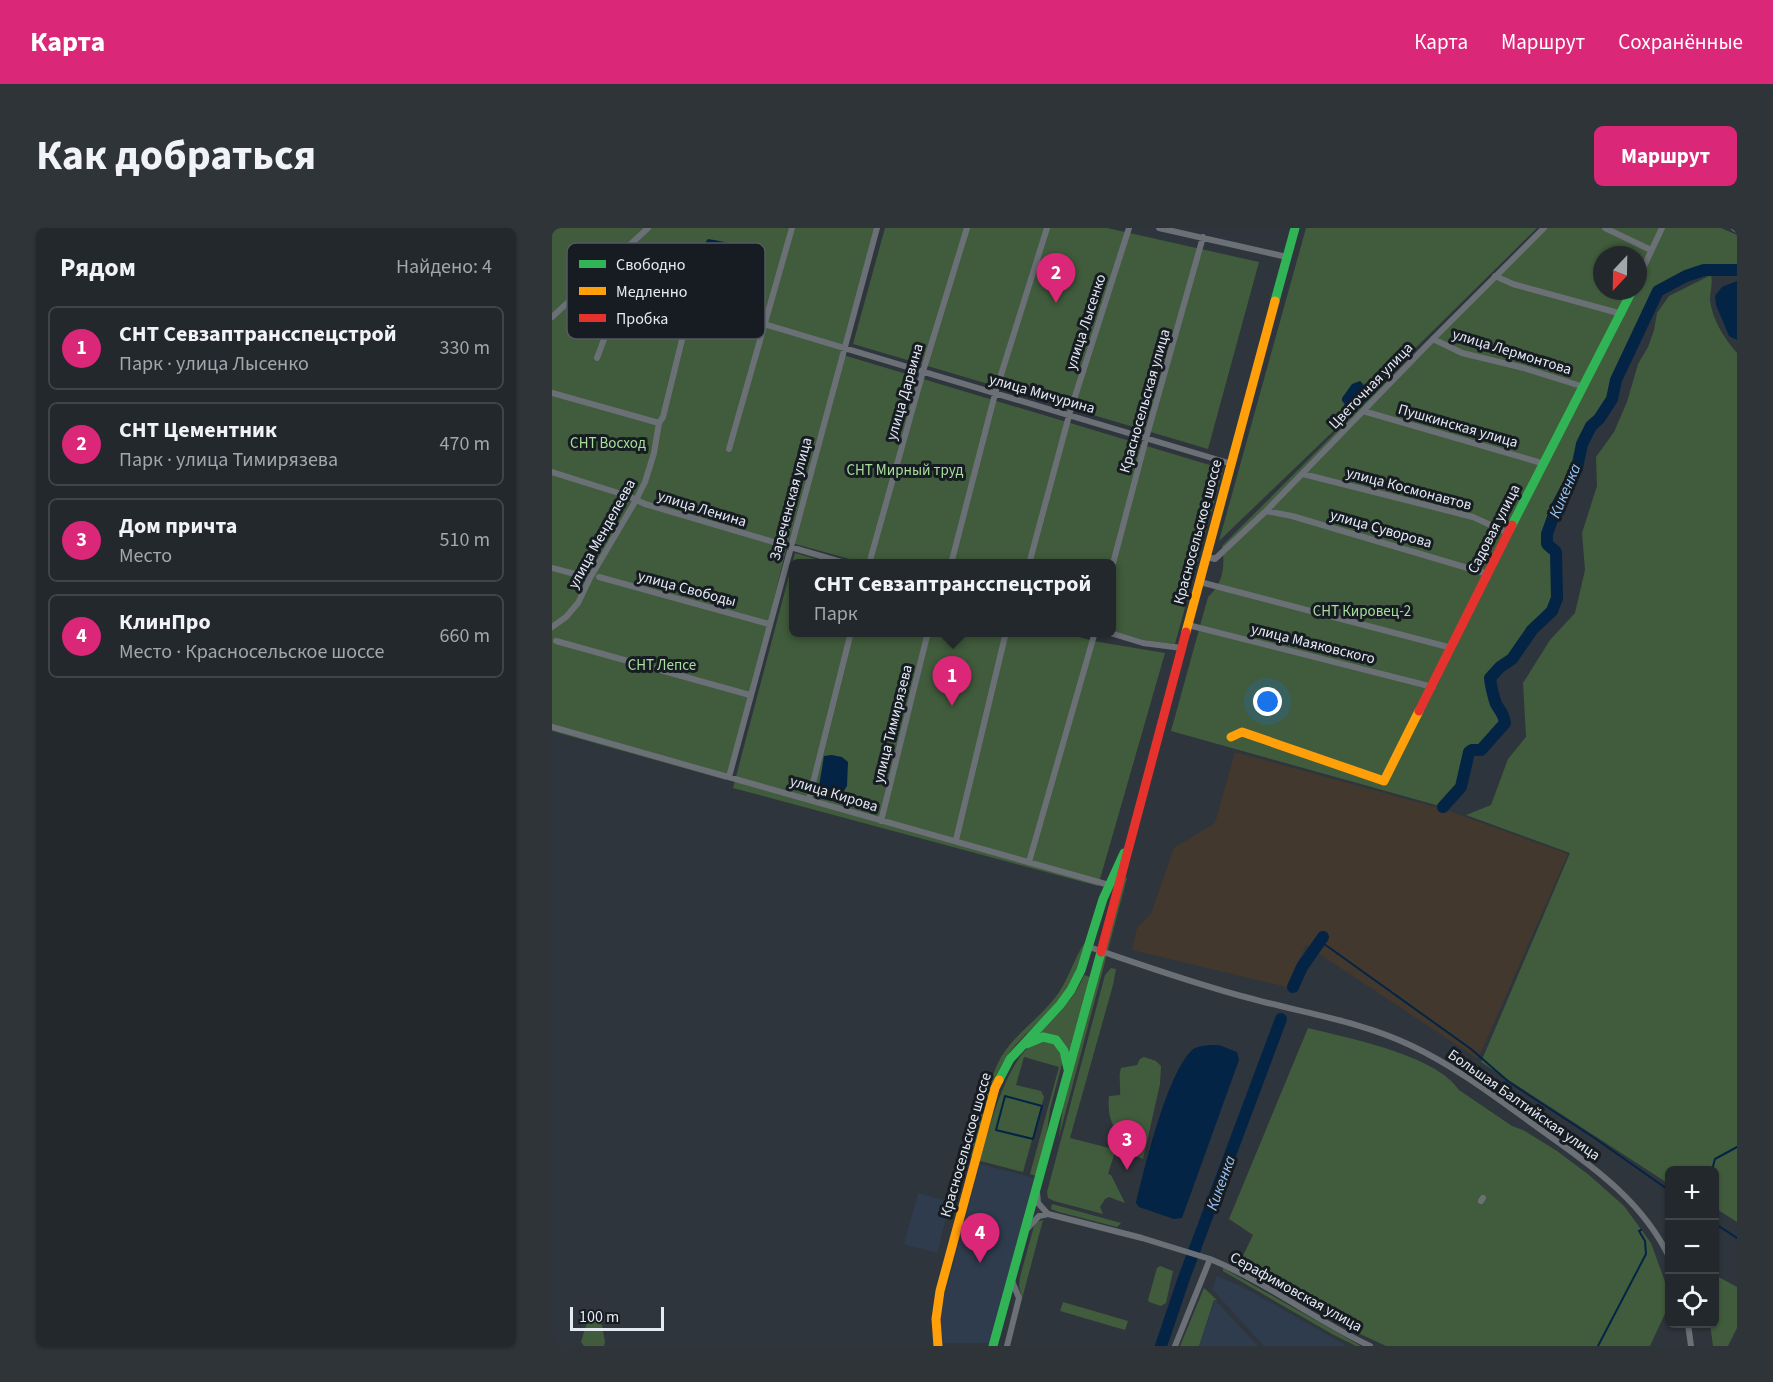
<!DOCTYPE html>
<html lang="ru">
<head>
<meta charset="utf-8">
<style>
  :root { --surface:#23282d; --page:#2f3439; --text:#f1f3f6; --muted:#a3a6aa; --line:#404449; --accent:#db2777 }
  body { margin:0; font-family:"Source Sans 3",sans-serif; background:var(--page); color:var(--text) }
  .controls { position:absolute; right:18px; bottom:18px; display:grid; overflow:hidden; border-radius:9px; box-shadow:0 2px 4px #0004 }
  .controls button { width:54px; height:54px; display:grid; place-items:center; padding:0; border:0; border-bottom:2px solid var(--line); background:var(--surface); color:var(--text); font:30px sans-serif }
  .compass { position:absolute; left:1041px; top:18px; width:54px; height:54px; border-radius:50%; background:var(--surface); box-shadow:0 2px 4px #0004; rotate:202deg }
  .scale { position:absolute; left:18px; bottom:15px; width:94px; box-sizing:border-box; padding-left:6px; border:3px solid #e3eaf3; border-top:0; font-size:16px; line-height:21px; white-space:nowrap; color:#e3eaf3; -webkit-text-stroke:4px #171c22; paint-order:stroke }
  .you { position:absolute; left:716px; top:474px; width:21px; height:21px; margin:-15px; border:4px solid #fff; border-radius:50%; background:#1a73e8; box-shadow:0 0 0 9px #1a73e833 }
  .badge { display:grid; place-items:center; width:39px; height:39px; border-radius:50%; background:var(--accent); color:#fff; font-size:20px; font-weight:700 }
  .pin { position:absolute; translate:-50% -50px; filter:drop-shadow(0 2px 3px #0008) }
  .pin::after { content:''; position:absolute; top:32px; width:21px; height:18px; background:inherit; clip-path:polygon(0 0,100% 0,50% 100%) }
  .popup { position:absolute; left:237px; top:331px; width:327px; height:78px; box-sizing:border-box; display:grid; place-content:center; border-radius:9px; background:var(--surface); filter:drop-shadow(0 2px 4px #0005); font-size:20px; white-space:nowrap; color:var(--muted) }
  .popup b { font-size:22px; color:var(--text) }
  .popup::after { content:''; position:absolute; left:50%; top:100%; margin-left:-12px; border:12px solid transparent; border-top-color:var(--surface) }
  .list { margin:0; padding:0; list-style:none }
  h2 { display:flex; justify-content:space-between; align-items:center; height:78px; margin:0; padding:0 24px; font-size:26px }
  h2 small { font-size:20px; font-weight:400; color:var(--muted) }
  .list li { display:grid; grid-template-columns:39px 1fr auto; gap:18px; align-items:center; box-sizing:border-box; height:84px; margin:0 12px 12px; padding:0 12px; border:2px solid var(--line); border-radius:9px }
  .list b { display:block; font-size:22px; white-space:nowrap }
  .list p { margin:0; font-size:20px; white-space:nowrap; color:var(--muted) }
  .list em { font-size:20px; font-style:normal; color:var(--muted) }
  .icon { flex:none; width:33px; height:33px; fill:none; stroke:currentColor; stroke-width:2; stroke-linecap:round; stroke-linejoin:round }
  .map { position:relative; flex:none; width:1185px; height:1118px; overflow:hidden; border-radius:9px }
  header { display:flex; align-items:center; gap:36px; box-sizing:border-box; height:84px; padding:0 30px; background:var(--accent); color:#fff }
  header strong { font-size:28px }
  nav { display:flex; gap:33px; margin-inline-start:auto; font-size:21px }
  .intro { display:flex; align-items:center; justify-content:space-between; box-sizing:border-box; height:144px; padding:0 36px }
  h1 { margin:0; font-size:42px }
  .button { padding:15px 27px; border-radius:9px; background:var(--accent); color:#fff; font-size:21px; font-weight:700 }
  main { display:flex; gap:36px; padding:0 36px }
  aside { flex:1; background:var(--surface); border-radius:9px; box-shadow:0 2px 4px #0004 }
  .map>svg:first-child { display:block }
  .built { fill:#2e3c4d }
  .industrial { fill:#43382d }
  .green { fill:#405c3c; fill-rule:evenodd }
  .water { fill:#042445 }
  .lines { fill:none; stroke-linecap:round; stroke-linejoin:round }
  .stream { stroke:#042445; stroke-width:2 }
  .river { stroke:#042445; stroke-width:12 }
  .street { stroke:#6b7076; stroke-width:6 }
  .fast { stroke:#30b455; stroke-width:9 }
  .slow { stroke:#ff9f0a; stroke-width:9 }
  .jam { stroke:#e5322d; stroke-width:9 }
  .labels { text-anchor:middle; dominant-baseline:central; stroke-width:6; stroke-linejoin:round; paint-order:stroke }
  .street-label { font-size:15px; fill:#e3eaf3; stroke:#171c22 }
  .park-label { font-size:15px; fill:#a7df9b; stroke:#171c22 }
  .water-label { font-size:16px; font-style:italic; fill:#96c4f7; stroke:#171c22 }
  .key { fill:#171c22; stroke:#545a61; stroke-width:1.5 }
  .key-label { font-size:16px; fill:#e3eaf3 }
</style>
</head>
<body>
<header>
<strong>Карта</strong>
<nav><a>Карта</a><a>Маршрут</a><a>Сохранённые</a></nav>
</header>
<div class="intro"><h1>Как добраться</h1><a class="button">Маршрут</a></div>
<main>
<aside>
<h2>Рядом<small>Найдено: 4</small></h2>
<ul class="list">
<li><span class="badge">1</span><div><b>СНТ Севзаптрансспецстрой</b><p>Парк · улица Лысенко</p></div><em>330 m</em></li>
<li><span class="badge">2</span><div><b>СНТ Цементник</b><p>Парк · улица Тимирязева</p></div><em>470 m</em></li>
<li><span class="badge">3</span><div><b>Дом причта</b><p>Место</p></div><em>510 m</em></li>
<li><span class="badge">4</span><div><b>КлинПро</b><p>Место · Красносельское шоссе</p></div><em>660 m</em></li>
</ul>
</aside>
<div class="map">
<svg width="1185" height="1118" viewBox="0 0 1185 1118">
  <rect width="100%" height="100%" fill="#2f353c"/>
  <path class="built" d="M428 936 482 950 438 1115H391L388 1085Z
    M366 965 398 974 385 1025 352 1016Z
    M665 1048 691 1059 795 1118H712L660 1061Z
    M663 1072 706 1118H647Z"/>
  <path class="industrial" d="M683 524 894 582 1016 626 926 831 754 717 735 759 580 722 585 700 599 686 622 620 663 595Z"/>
  <path class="green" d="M0 0H323L288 126 671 241 623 416 591 412 559 403V336L312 335 236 314 198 467 174 552 0 503Z
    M333 0H555L707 34 656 221 301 116Z
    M754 0H985L820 163 808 153 790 170 796 189 667 313Z
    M988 0H1169L1185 7V35L1183 40H1154L1123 50 1105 61 1064 152 1060 171 1047 191 1039 198 1030 216 1025 240 1005 278 996 306 995 316 1004 324 1005 370 1000 383 980 402 960 431 948 439 939 450C938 463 954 491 952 495 949 505 939 516 933 524L921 522 917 524 909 559 891 579 619 503 656 369C672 355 673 337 670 318ZM1050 27H1086V63H1050Z
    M1159 47C1161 56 1158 63 1158 72 1160 91 1172 110 1185 125V994L1163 980 1162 942H1118L1117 956 929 834 1018 625 914 587 939 577 956 531 974 509 971 455 998 412 1023 385 1033 342 1030 305 1045 258 1044 229 1062 204 1075 174 1086 136 1096 119 1102 102 1105 85 1117 68Z
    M243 325 278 335 241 336V404L513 405 541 413 613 425 546 658 181 560Z
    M573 649 575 650 571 665 507 909 511 878Z
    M533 714C528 732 523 750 512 766 495 790 469 806 453 831 435 859 430 896 421 928L419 927C421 905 439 844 451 826 465 805 486 791 502 771 516 754 521 732 533 714Z
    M559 740 564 741 561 757 518 910 561 921 563 924 556 946 559 947 573 975 557 969 553 971 548 979 551 986 502 973 496 970 495 964 553 747Z
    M532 747 538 749 517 823 505 809 488 805C505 786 523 771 532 747Z
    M756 800C796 810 884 827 907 862L960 898 971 902 1005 923 1037 947 1072 978 1099 1015 1117 1065V1077L1098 1118H834L793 1099 686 1038 701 1007 677 991Z
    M495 813 503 816 511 832 498 881 494 912 484 948 478 946 507 839 472 829 464 857 489 863 492 869 471 944 428 933C435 906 457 822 486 814 489 813 492 813 495 813Z
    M592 829 604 833 609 838 608 856 591 931 573 923C572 914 567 910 563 901 557 890 556 881 557 868L568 867C569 858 566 849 569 840L585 837 588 831Z
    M500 976 569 995 565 999 507 984 499 981Z
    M491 992 470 1071 467 1058 468 1049 482 998 485 994Z
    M608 1038 621 1043 614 1075 609 1078 597 1074 596 1072 605 1040Z
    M671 1040 809 1118H804L780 1106 671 1043Z
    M1163 1047 1185 1059V1100L1176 1118H1161L1158 1096H1162Z
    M652 1060 665 1072H662L647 1118H628Z
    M511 1074 576 1093 573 1102 508 1083Z
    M41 1092 50 1097 53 1114 52 1118H32L29 1114 35 1094Z"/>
  <path class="water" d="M156 11C171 14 197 16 206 30L202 50 197 54 147 40 145 25Z
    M1185 53V112L1177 108 1164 77 1163 68 1170 59Z
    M808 153 819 168 802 185 801 181 790 173V170L800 156Z
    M280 527 290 529 296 534 295 558 285 574 265 570 272 528Z
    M667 817 685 824 687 832 630 990 622 991 587 979 584 975C593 938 615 846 640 822 646 817 659 817 667 817Z"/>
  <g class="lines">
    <path class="stream" d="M1180 44H1185
      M768 713 919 821 957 854 1044 911 1118 963
      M453 868 490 878 481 911 444 902Z
      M1160 942 1163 931 1185 919
      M1116 984 1118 981
      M1162 995 1185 1010
      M645 1019 649 1020
      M1046 1118 1094 1026 1093 1013 1087 1003 1089 1002"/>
    <path class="river" d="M891 579 909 559 917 524 920 522H929L953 495C952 486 948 483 944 476 941 467 939 459 938 450L948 439 960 431 980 402 1000 383 1005 370 1004 324 995 316V306L1005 278 1025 240 1030 216 1039 198 1047 191 1060 171 1064 152 1106 63 1134 48 1152 42H1185
      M741 759 750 739 771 709
      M609 1118 632 1050 729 791"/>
    <path class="street" d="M607 0 735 29
      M1053 0 1099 22
      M1182 0 1185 2
      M943 48 961 56 1070 86
      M1086 51 1110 0
      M0 89 96 0
      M881 111 910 125 972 140 1032 159
      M45 130 54 106 83 73 98 62 680 236
      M0 165 107 195
      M811 183 993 236
      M177 221 240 0
      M0 244 76 268 93 276 296 336
      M751 246 921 289 956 305
      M714 283 740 288 936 346
      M655 329 663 331 714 283 881 111 992 0
      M317 336 372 140 415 0
      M399 336 443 166 495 0
      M477 336 518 184 577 0
      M0 340 38 350
      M559 343 595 207 651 9
      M47 349 217 396
      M648 354 900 420
      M636 397 881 459
      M0 399 14 389 26 375 38 350 84 272 93 254 102 225 107 195 111 189 139 75
      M555 404 591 415 630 420
      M4 413 198 467
      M0 499 557 657
      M177 549 325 0
      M257 571 299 404
      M329 593 376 404
      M404 612 454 404
      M477 634 543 404
      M537 719C590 737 643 756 697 770 751 785 808 793 858 817 909 841 954 877 999 909 1046 942 1093 977 1118 1031
      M485 964 486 975 496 986
      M929 973 931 970
      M474 1002 487 988 496 986 590 1010 658 1031 623 1118
      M658 1031C714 1054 763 1092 818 1118
      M1136 1096 1139 1118
      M455 1118 467 1070 460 1053"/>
    <path class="fast" d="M723 73 743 0
      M960 297 1080 63
      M474 816 491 809 504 812 512 823 516 841
      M447 852 458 831 508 777 519 762 529 742 551 671 572 625
      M441 1118 549 724"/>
    <path class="slow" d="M634 404 723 73
      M679 509 690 504 832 553 867 483
      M386 1118 384 1091 388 1063 443 860 447 852"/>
    <path class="jam" d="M867 483 960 297
      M549 724 634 404"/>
  </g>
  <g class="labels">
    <g class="street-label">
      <text transform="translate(534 94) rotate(-72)">улица Лысенко</text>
      <text transform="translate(960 124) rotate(17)">улица Лермонтова</text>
      <text transform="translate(819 158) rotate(-46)">Цветочная улица</text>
      <text transform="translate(353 164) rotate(-74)">улица Дарвина</text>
      <text transform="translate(490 166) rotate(16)">улица Мичурина</text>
      <text transform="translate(593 173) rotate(-74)">Красносельская улица</text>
      <text transform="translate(906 198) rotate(16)">Пушкинская улица</text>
      <text transform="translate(857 261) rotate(15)">улица Космонавтов</text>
      <text transform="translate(239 271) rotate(-75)">Зареченская улица</text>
      <text transform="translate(150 281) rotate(17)">улица Ленина</text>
      <text transform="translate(829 301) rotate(16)">улица Суворова</text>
      <text transform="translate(942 301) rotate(-63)">Садовая улица</text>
      <text transform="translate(646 304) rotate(-75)">Красносельское шоссе</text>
      <text transform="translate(50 306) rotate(-61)">улица Менделеева</text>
      <text transform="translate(135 361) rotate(15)">улица Свободы</text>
      <text transform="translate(761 416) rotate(14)">улица Маяковского</text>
      <text transform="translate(341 496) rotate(-76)">улица Тимирязева</text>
      <text transform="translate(282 566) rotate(17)">улица Кирова</text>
      <text transform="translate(972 877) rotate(35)">Большая Балтийская улица</text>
      <text transform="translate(414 917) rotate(-74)">Красносельское шоссе</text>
      <text transform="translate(744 1064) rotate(29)">Серафимовская улица</text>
    </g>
    <g class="park-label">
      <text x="56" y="215">СНТ Восход</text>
      <text x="353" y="242">СНТ Мирный труд</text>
      <text x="810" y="383">СНТ Кировец-2</text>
      <text x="110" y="437">СНТ Лепсе</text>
    </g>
    <g class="water-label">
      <text transform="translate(1013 263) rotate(-67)">Кикенка</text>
      <text transform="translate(669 955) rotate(-70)">Кикенка</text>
    </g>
  </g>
  <rect x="15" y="15" width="198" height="96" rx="9" class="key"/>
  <rect x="27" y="32" width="27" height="8" fill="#30b455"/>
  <rect x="27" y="59" width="27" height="8" fill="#ff9f0a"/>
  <rect x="27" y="86" width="27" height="8" fill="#e5322d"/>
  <g class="key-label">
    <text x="64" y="42">Свободно</text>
    <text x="64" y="69">Медленно</text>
    <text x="64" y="96">Пробка</text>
  </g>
</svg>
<div class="controls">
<button>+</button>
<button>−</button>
<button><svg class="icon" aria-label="locate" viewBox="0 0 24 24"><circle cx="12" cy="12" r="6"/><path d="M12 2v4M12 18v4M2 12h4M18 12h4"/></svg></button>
</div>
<svg class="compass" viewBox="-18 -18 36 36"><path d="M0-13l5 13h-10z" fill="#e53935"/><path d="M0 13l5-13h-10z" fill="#a3a6aa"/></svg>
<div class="scale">100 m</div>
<div class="you"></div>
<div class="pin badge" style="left:400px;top:478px">1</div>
<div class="popup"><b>СНТ Севзаптрансспецстрой</b>Парк</div>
<div class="pin badge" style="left:504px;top:75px">2</div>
<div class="pin badge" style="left:575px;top:942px">3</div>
<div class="pin badge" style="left:428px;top:1035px">4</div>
</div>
</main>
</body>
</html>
